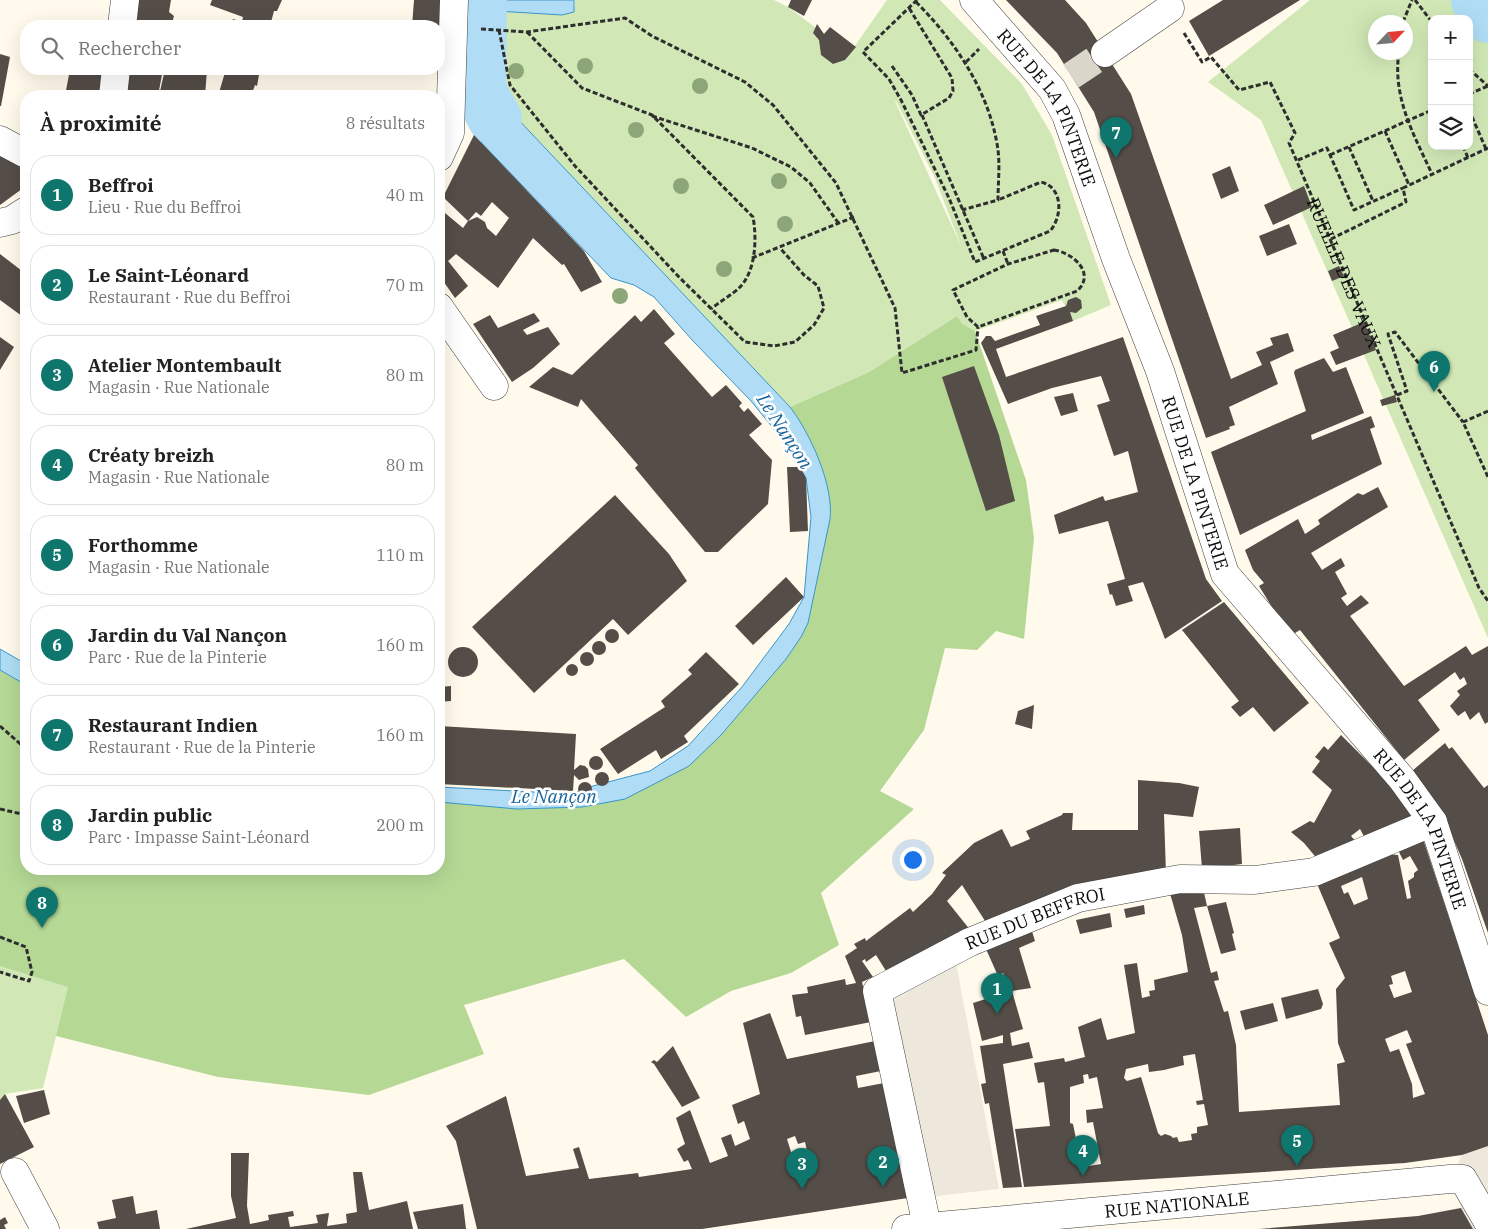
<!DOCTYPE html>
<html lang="fr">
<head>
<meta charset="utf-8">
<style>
  :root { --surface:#fff; --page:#f6f6f6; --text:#222; --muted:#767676; --line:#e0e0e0; --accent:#0f766e }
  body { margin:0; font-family:"IBM Plex Serif",serif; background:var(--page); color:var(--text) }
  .controls { position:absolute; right:15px; top:15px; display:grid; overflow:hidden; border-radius:10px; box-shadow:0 5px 20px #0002 }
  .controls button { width:45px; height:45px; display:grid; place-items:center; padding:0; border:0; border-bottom:1px solid var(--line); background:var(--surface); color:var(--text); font:25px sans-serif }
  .compass { position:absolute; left:1368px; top:15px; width:45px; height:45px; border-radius:50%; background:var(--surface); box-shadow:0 5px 20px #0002; rotate:64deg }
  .you { position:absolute; left:912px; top:859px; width:18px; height:18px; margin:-12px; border:4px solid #fff; border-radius:50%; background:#1a73e8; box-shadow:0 0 0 8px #1a73e833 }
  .badge { display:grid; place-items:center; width:32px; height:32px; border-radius:50%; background:var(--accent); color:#fff; font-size:16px; font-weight:700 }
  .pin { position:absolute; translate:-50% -41px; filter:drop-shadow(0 1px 2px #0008) }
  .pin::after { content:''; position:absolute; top:26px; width:18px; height:15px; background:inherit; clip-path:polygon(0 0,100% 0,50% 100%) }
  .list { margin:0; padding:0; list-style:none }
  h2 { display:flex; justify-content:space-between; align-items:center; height:65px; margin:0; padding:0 20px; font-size:21px }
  h2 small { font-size:16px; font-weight:400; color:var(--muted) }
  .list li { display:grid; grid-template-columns:32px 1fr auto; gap:15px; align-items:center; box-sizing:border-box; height:80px; margin:0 10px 10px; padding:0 10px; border:1px solid var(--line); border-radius:20px }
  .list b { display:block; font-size:19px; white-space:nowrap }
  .list p { margin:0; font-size:16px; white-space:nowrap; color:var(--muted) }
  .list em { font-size:16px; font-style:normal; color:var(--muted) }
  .icon { flex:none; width:28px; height:28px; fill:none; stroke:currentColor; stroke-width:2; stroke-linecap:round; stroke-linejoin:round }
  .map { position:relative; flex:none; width:1488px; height:1229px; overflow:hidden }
  .search { position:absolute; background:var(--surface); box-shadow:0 5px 20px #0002; left:20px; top:20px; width:425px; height:55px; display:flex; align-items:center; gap:12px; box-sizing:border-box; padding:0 18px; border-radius:20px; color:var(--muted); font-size:19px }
  .panel { position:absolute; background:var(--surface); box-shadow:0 5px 20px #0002; left:20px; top:90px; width:425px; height:785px; border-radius:20px }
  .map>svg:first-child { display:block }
  .green { fill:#d1e8b6; fill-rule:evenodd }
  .forest { fill:#b5d995 }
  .plaza { fill:#ede8db }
  .water { fill:#b0ddf5; stroke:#3895cc }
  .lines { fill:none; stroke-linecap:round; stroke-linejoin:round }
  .river { stroke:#b0ddf5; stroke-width:54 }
  .building { fill:#544d48; fill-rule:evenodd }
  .minor-tunnel { stroke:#dbd6ca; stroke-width:28; stroke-dasharray:28 14; stroke-linecap:butt }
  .minor-casing { stroke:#3f3f3f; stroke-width:29 }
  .path { stroke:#2e2e2e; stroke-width:3; stroke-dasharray:5 2.5; stroke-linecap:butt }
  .minor { stroke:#fff; stroke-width:28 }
  .tree { fill:#8ca67a }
  .labels { text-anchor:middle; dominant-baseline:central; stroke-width:5; stroke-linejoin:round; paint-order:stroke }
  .street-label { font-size:18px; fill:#0c0c0c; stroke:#fff }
  .water-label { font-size:19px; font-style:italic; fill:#17659c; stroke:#fff }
</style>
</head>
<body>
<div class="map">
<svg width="1488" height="1229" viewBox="0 0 1488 1229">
  <rect width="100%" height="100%" fill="#fffaeb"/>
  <path class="green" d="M575 0H774L788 7 824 34 819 40 821 55 833 64 845 60 887 0H940L1022 84 1052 135 1111 305 1073 321 1062 300 975 331 961 324 957 316 869 372 790 407 496 96 479 11 574 12ZM896 101 935 178 961 246 895 101Z
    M1310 0H1488V638L1261 120 1208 82ZM1432 19H1469V146H1432ZM1376 22H1406V52H1376Z
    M0 670 26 685V869H98L43 1088 5 1094 0 1100Z"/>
  <path class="forest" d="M957 316 962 324 975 331 1026 480 1034 538 1024 639 996 631 977 650 945 648 924 730 880 791 914 809 821 893 839 945 791 973 731 991 686 1017 624 959 464 1005 484 1054 369 1095 218 1077 56 1036 68 987 0 966V670L26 685V869H439V798L603 797 634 787 710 738 801 629 825 503 778 416 790 407 869 372Z"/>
  <path class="plaza" d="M956 963 999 1189 928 1197 891 1003 902 990Z
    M1488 1146V1229H1473L1461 1208 1450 1179 1462 1155Z"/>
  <path class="water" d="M465 0H574V12L562 15 464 9Z
    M461 48H485L487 72 496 96 790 407C810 433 834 485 830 519L808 623 801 637 786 659 721 735 689 766 625 799 582 807 517 809 439 802V787L572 794 589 787 650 771 688 746 742 687 789 624 804 597 811 517 806 478 773 428 751 401 693 341 654 297 634 285 611 278 474 135 463 104Z
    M0 649 26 664V685L0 670Z"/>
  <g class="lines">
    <path class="river" d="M480 0 479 90 495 119
      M1478 0 1488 16"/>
  </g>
  <path class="building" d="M138 0H171L169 12 174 16 171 26H134Z
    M212 0H282L277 11H274L270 26H231L233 19 242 22 243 17 210 5Z
    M414 0H444L439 53V26H412Z
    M791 0H812L804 16 788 7Z
    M1006 0H1065L1086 23 1131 94 1231 379 1262 365 1256 352 1273 345 1270 338 1288 333 1294 351 1270 362 1278 384 1229 407 1235 425 1229 427 1230 429 1206 438 1094 112 1057 53Z
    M1223 0H1300L1209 56 1189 21Z
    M817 24 824 34 830 27 856 47 845 60 833 64 821 55 819 40 813 33Z
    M0 54 10 57 1 106H0Z
    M70 69H102L99 96H65Z
    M129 69H163L158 96H126Z
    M165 69 207 70 205 96H159Z
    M226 69H260L257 86 255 85 251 96H218Z
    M22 112H26V136H20Z
    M474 135 584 251 602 282 581 292 564 264 562 265 533 238 498 288 456 254 448 261 468 286 455 298 439 275V208L463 228 468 221 477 217 485 222 487 228 496 236 509 218 492 202 481 216 476 212 468 221 443 197Z
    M0 150 26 162V186L0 205Z
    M1230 166 1239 191 1221 199 1212 174Z
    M1304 186 1312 207 1273 225 1264 205Z
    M1289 224 1297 244 1267 256 1259 236Z
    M0 254 26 274V319L0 300Z
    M1339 266 1344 276 1332 281 1328 271Z
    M1076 297 1081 300 1082 308 1076 313 1070 312 1073 321 996 349 1006 377 1123 337 1206 579 1222 601 1165 639 1143 582 1128 586 1133 601 1116 606 1112 594 1110 595 1107 584 1125 579 1108 521 1059 534 1054 515 1103 496 1105 501 1138 492 1128 451 1114 456 1097 405 1110 401 1101 376 1052 388 1008 404 981 343 986 336H991L995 341 1040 325 1036 316 1066 306 1068 300Z
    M654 309 675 334 664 343 712 397 726 385 742 403 739 406 744 412 748 408 762 424 749 435 772 460 768 504 718 552H705L635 468 638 465 581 399 578 407 529 387 553 367 572 375 635 315 641 322Z
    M534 313 540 321 523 330 527 335 548 327 560 344 533 368 512 382 473 324 490 315 498 328Z
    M1364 322 1376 350 1336 365 1330 352 1339 348 1333 335Z
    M0 337 14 347 0 370Z
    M1324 358 1333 372 1346 367 1364 413 1311 435 1312 440 1371 416 1375 427 1370 429 1382 464 1240 535 1211 452 1306 411 1294 373 1295 370Z
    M974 366 999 435 1015 501 986 511 942 377Z
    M1073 393 1078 411 1061 416 1054 397Z
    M1395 395 1397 402 1382 406 1380 400Z
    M787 467H800L806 478 808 531 790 532Z
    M1378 487 1388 507 1311 553 1322 570 1341 558 1345 566 1335 572 1347 594 1341 598 1347 606 1361 595 1369 603 1350 616 1404 686 1466 646 1472 655 1488 646V722L1485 724 1479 712 1470 720 1465 711 1458 716 1450 706 1460 695 1457 691 1467 684 1464 677 1460 680 1455 672 1418 700 1440 730 1404 760 1300 630 1290 636 1259 586 1264 583 1253 570 1245 550 1298 519 1305 534 1320 524 1318 520 1358 493 1363 495Z
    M615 495 669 554 687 581 628 635 613 619 534 693 472 627Z
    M786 577 804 597 753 645 735 626Z
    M1224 602 1309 703 1274 732 1253 707 1240 717 1231 707 1239 701 1182 630Z
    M605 636a7 7 0 1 1 14 0a7 7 0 1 1-14 0Z
    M592 648a7 7 0 1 1 14 0a7 7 0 1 1-14 0Z
    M448 662a15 15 0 1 1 30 0a15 15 0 1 1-30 0Z
    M706 652 739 684 684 736 688 742 661 759 656 750 618 774 600 749 665 707 661 701 692 674 688 670Z
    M580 659a7 7 0 1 1 14 0a7 7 0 1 1-14 0Z
    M566 670a6 6 0 1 1 12 0a6 6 0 1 1-12 0Z
    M451 686V701L439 702V687Z
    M1034 705 1032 729 1015 724 1018 711Z
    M439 726 576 734 574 770 580 765 585 766 588 769 589 777 579 780 574 775 573 791 439 784Z
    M1341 735 1389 783 1416 821 1367 842 1360 829 1351 836 1359 845 1319 861 1304 843 1291 832 1310 821 1314 823 1332 790 1312 772 1320 761 1315 757 1324 746 1328 750Z
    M1445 743 1449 749 1452 747 1484 788 1488 785V933L1462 859 1442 813 1412 771Z
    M589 763a7 7 0 1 1 14 0a7 7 0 1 1-14 0Z
    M595 779a7 7 0 1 1 14 0a7 7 0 1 1-14 0Z
    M1138 780 1179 783 1199 787 1193 817 1164 814 1166 874 987 924 962 885 947 901 971 931 886 971 876 955 866 962 865 959 862 961 873 977 862 982 871 1022 805 1035 801 1016 796 1017 792 995 808 993 807 987 845 979 846 985 856 983 845 956 857 948 854 944 865 938 866 941 910 908 913 912 932 894 946 875 942 873 974 843 1002 829 1011 847 1030 839 1026 831 1062 815 1063 813H1073L1072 830H1138Z
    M578 789a7 7 0 1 1 14 0a7 7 0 1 1-14 0Z
    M1240 828 1242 864 1202 869 1199 831Z
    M1421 833 1488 1035V1146L1462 1155 1405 1163 1024 1187 1015 1129 1050 1126 1044 1082 1038 1083 1034 1063 1064 1058 1065 1062 1085 1057 1078 1027 1101 1018 1107 1040 1135 1033 1124 965 1137 963 1142 998 1150 996 1149 991 1155 990 1154 980 1188 972 1182 935 1169 890 1203 888 1207 906 1226 902 1234 933 1232 934 1236 950 1221 954 1207 906 1194 908 1211 973 1217 971 1219 980 1214 981 1224 1012 1228 1011 1236 1045 1239 1112 1340 1105 1337 1064 1345 1062 1338 1043 1336 989 1345 978 1329 943 1340 938 1315 879 1375 853 1398 855 1407 899 1411 898 1408 881 1414 877V873L1418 870 1417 868 1410 856 1403 860 1399 852H1391ZM1362 877 1368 899 1354 905 1348 892 1344 894 1341 886ZM1405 971 1412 992 1394 998 1389 985 1393 984 1391 976ZM1407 1030 1412 1042 1406 1044 1425 1094 1413 1098 1412 1084 1399 1049 1390 1052 1385 1039ZM1195 1054 1203 1100 1196 1101 1197 1105 1204 1104 1208 1125 1197 1127V1133L1191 1134 1192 1140 1179 1142 1177 1137 1173 1138 1171 1136 1165 1134 1161 1136 1158 1133 1141 1077 1127 1081 1124 1078 1126 1069 1148 1064 1149 1072 1164 1070 1184 1065 1183 1056ZM1088 1074 1089 1079 1097 1077 1103 1108 1086 1110 1087 1123 1093 1122 1101 1164 1089 1166 1087 1156 1080 1158 1073 1124 1070 1123V1087L1084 1083 1083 1075Z
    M1144 905 1145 914 1126 918 1124 909Z
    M1110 913 1112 927 1080 934 1076 920Z
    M1031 928 1035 941 1019 948 1031 988 1012 991 1023 1029 1010 1033 1012 1046 1029 1042 1033 1058 1003 1064 1022 1187 1003 1188 989 1103 985 1104 981 1084 986 1083 980 1046 1003 1043V1035L982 1041 973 1003 1011 991 1003 973 998 976 986 949Z
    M1318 989 1323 1004 1321 1009 1286 1019 1281 998Z
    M1273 1003 1278 1021 1245 1030 1240 1011Z
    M770 1013 787 1059 875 1041 881 1071 856 1076 858 1088 884 1083 908 1198 702 1229H477L456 1141 446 1126 506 1096 526 1176 579 1168 573 1149 579 1147 589 1179 638 1173 639 1177 692 1169 688 1160 684 1162 677 1149 685 1144 676 1118 690 1110 710 1163 728 1156 721 1138 731 1134 735 1146 750 1139 744 1121 738 1124 732 1105 760 1094 743 1023ZM795 1136 798 1144 805 1142 807 1151 792 1155 787 1139Z
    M673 1046 700 1098 682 1107 654 1064 651 1062 654 1060 657 1062Z
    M44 1090 50 1114 24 1123 16 1096Z
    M5 1094 34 1147 0 1164V1100Z
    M231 1153H249L247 1206 250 1224 269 1220 268 1215 293 1211 294 1216 288 1217 290 1227 318 1223 316 1215 329 1213 327 1226 347 1223 346 1214 357 1212 353 1172H362L369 1210 407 1201 413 1229H186L236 1218 231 1196Z
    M133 1196 136 1214 157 1210 160 1229H99L97 1222 116 1218 112 1200Z
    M463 1204 466 1229H418L413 1212Z
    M1461 1208 1473 1229H1259L1418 1216Z
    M5 1217 8 1223 4 1225 6 1229H0V1220Z"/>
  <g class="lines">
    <path class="minor-tunnel" d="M1071 76 1105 53"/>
    <defs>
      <g id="minor">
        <path id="s2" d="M974 0 1052 89 1066 115 1116 259 1160 371 1225 574 1402 779 1433 822 1488 991"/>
        <path d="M122 26 125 0"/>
        <path d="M1105 53 1170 8"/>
        <path d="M113 96 116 69"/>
        <path d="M0 140 26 154"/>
        <path d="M439 157 450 133 454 0"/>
        <path d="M0 223 12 220 26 211"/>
        <path d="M439 307 494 386"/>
        <path d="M15 1172 45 1229"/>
        <path id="s3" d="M927 1226 877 991 970 942 1078 898 1180 879 1255 880 1314 872 1433 822"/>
        <path id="s4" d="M906 1229 1450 1179H1463L1488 1222"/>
      </g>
    </defs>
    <use href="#minor" class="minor-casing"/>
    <g class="path">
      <path d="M917 0 863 52 889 79 901 100 949 198 975 262 1050 231C1063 216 1063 187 1041 182L998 200"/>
      <path d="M1415 0 1432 22"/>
      <path d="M916 2C956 42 990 93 998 150 1000 166 998 184 998 200L962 210"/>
      <path d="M1403 22 1412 0"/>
      <path d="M481 29 527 32 625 18 652 36 745 82 773 105 836 183 895 308 902 373 976 350 978 327"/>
      <path d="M499 30 510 85 575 166 679 277 745 342 774 346 795 342 814 325 824 308 818 286 804 275 780 248"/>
      <path d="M527 32 582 88 652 115 753 217C757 238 756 272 739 288 733 294 719 302 711 309"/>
      <path id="s1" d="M1184 33 1202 62 1211 57 1239 90 1270 82 1295 133 1289 143 1479 588 1488 601"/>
      <path d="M1399 52C1392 97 1414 135 1432 174"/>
      <path d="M966 62 979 49"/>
      <path d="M892 66 912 95 921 115 949 98 953 91 952 78 909 8"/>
      <path d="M1469 69 1488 86"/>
      <path d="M1469 94 1488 86"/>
      <path d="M1469 110 1486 149"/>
      <path d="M922 115 984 259"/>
      <path d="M652 116 752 148 791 167 810 183 839 224"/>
      <path d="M1385 131 1409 185"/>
      <path d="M1463 146 1468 158"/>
      <path d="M1349 147 1373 201"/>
      <path d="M1330 155 1432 110"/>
      <path d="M1298 160 1327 148 1354 210 1403 188"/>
      <path d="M1331 239 1406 202 1403 188 1488 148"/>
      <path d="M1054 250C1074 253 1096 274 1077 291L978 327 967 317 953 290 1008 264Z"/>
      <path d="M1003 251 1008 264"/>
      <path d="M752 258 854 217"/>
      <path d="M1397 395 1407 391 1388 334 1395 332 1463 422"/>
      <path d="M1488 411 1463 422 1488 477"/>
      <path d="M0 726 26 749"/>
      <path d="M0 809 26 815"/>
      <path d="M0 937 26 947 32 972 29 981 0 972"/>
    </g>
    <use href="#minor" class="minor"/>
  </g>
  <g class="tree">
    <circle cx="585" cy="66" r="8"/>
    <circle cx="516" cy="71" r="8"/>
    <circle cx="700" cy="86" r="8"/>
    <circle cx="636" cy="130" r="8"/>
    <circle cx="779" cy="181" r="8"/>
    <circle cx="681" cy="186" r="8"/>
    <circle cx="785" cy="224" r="8"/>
    <circle cx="724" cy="269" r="8"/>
    <circle cx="620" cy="296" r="8"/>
  </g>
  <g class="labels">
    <g class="street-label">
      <text stroke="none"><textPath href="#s2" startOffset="132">RUE DE LA PINTERIE</textPath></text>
      <text stroke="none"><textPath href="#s1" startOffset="329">RUELLE DES VAUX</textPath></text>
      <text stroke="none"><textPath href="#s2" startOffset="538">RUE DE LA PINTERIE</textPath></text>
      <text stroke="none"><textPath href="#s2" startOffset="958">RUE DE LA PINTERIE</textPath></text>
      <text stroke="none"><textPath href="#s3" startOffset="415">RUE DU BEFFROI</textPath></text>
      <text stroke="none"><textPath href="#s4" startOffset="272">RUE NATIONALE</textPath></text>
    </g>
    <g class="water-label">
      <text transform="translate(785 431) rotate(57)">Le Nançon</text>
      <text x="554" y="796">Le Nançon</text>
    </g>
  </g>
</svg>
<div class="controls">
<button>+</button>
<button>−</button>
<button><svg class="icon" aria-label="layers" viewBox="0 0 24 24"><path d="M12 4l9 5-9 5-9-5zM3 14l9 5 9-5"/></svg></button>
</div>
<svg class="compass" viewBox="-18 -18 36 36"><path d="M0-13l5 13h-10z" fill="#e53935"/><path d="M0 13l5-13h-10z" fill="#767676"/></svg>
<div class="you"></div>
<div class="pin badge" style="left:997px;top:1014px">1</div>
<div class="pin badge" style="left:883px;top:1187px">2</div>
<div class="pin badge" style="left:802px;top:1189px">3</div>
<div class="pin badge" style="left:1083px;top:1176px">4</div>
<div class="pin badge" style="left:1297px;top:1166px">5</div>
<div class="pin badge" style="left:1434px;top:392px">6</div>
<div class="pin badge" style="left:1116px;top:158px">7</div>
<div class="pin badge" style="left:42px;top:928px">8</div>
<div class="search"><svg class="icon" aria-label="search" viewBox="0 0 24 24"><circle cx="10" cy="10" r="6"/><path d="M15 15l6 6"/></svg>Rechercher</div>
<section class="panel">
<h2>À proximité<small>8 résultats</small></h2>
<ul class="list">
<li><span class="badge">1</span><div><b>Beffroi</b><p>Lieu · Rue du Beffroi</p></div><em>40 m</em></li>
<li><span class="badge">2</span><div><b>Le Saint-Léonard</b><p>Restaurant · Rue du Beffroi</p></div><em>70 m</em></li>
<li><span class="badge">3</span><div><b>Atelier Montembault</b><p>Magasin · Rue Nationale</p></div><em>80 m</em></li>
<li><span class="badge">4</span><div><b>Créaty breizh</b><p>Magasin · Rue Nationale</p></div><em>80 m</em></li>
<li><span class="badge">5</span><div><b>Forthomme</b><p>Magasin · Rue Nationale</p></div><em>110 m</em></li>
<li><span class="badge">6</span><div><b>Jardin du Val Nançon</b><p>Parc · Rue de la Pinterie</p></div><em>160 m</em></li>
<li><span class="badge">7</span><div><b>Restaurant Indien</b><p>Restaurant · Rue de la Pinterie</p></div><em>160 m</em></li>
<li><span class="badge">8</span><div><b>Jardin public</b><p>Parc · Impasse Saint-Léonard</p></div><em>200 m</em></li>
</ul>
</section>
</div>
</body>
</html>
